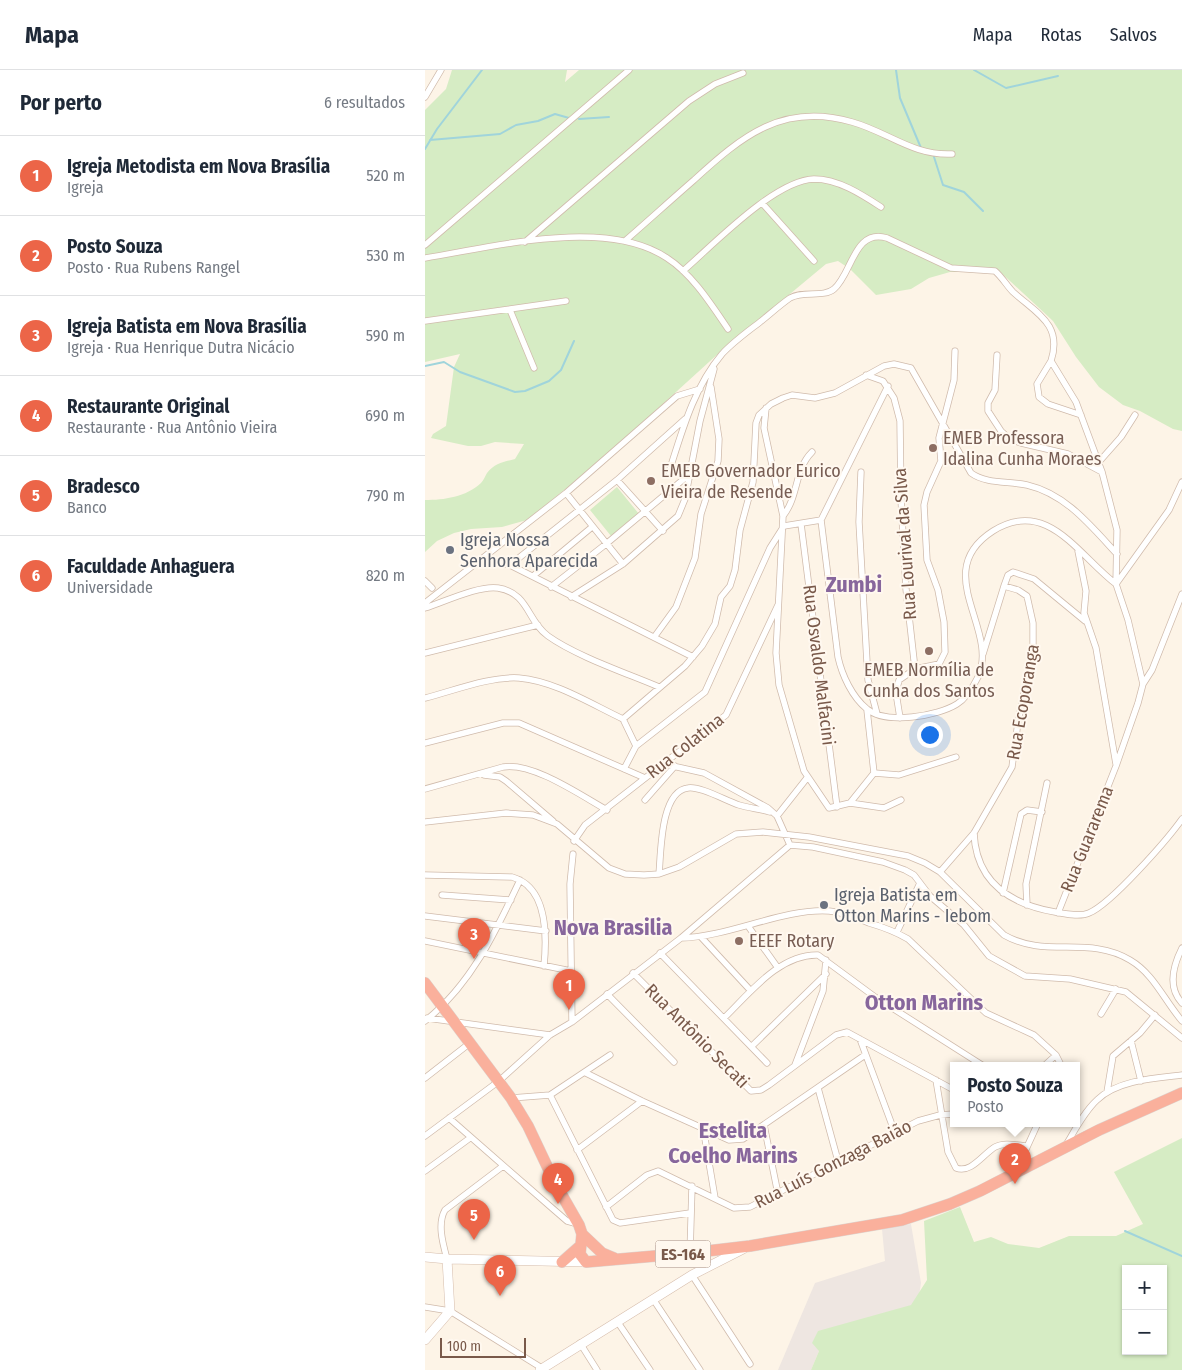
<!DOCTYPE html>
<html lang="pt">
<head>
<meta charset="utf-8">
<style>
  :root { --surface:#fff; --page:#f6f6f7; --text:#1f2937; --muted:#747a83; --line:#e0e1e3; --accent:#ec6548 }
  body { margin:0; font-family:"Fira Sans Condensed",sans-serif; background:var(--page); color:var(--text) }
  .controls { position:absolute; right:15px; bottom:15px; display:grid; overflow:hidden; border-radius:0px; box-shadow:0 1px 4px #0004 }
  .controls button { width:45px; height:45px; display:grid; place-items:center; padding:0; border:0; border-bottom:1px solid var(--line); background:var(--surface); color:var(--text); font:25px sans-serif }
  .scale { position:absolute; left:15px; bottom:12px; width:86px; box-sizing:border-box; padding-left:5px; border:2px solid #79594a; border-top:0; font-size:14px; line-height:18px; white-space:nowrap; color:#79594a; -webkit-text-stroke:4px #fff8ef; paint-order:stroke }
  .you { position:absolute; left:504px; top:664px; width:18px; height:18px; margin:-12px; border:4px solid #fff; border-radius:50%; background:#1a73e8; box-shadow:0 0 0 8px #1a73e833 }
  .badge { display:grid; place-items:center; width:32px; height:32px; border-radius:50%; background:var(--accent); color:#fff; font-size:16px; font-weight:700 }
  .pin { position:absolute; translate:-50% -41px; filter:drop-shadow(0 1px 2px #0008) }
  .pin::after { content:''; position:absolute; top:26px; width:18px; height:15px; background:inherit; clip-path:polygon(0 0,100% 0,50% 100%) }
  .popup { position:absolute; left:525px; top:992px; width:130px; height:65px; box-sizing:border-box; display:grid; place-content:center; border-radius:0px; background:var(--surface); filter:drop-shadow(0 1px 4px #0005); font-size:16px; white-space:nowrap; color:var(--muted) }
  .popup b { font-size:19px; color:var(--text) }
  .popup::after { content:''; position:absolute; left:50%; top:100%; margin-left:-10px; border:10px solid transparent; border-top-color:var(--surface) }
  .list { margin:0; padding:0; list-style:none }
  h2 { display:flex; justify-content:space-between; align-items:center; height:65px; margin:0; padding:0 20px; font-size:21px }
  h2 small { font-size:16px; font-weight:400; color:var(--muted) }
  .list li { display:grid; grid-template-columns:32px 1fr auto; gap:15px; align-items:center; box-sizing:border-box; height:80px; padding:0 20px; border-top:1px solid var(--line) }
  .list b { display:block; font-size:19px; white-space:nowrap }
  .list p { margin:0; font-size:16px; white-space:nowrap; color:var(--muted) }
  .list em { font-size:16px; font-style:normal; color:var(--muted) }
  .map { position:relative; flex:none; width:757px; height:1300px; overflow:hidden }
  header { display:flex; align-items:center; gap:30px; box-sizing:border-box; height:70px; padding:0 25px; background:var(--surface); border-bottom:1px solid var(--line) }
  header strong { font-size:24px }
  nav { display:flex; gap:28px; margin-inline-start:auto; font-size:18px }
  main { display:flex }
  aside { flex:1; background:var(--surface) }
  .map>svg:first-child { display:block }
  .industrial { fill:#eee6e1 }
  .green { fill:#d6ecc4; fill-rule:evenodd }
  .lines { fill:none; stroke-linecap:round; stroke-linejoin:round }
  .stream { stroke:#a0d4db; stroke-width:2 }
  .street-casing { stroke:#d0bbac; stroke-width:7 }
  .secondary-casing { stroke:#d6bdac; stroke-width:10 }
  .highway-casing { stroke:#dcd4d0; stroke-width:12 }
  .street { stroke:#fff; stroke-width:5.5 }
  .secondary { stroke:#fff; stroke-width:9 }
  .highway { stroke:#fab09c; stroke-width:11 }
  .education-dot { fill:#8d6e63; stroke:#fff8ef; stroke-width:2 }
  .worship-dot { fill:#6b7280; stroke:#fff8ef; stroke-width:2 }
  .labels { text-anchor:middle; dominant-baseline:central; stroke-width:4; stroke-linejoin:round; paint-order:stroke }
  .shield { fill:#fff8ef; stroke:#a1897c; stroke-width:1 }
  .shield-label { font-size:16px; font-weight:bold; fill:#79594a }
  .education-label { font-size:18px; fill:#785e54; stroke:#fff8ef; text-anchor:start }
  .worship-label { font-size:18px; fill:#5b616d; stroke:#fff8ef; text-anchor:start }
  .street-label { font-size:18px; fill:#79594a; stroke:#fff8ef }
  .district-label { font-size:22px; font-weight:bold; fill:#87669c; stroke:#fff8ef }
</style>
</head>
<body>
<header>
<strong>Mapa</strong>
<nav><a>Mapa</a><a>Rotas</a><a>Salvos</a></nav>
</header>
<main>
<aside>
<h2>Por perto<small>6 resultados</small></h2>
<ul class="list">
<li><span class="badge">1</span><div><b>Igreja Metodista em Nova Brasília</b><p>Igreja</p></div><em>520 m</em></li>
<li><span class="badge">2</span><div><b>Posto Souza</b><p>Posto · Rua Rubens Rangel</p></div><em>530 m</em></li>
<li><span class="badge">3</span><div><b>Igreja Batista em Nova Brasília</b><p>Igreja · Rua Henrique Dutra Nicácio</p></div><em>590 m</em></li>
<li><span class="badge">4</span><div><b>Restaurante Original</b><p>Restaurante · Rua Antônio Vieira</p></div><em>690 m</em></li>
<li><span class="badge">5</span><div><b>Bradesco</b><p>Banco</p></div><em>790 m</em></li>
<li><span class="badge">6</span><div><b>Faculdade Anhaguera</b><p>Universidade</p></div><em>820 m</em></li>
</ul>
</aside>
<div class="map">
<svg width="757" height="1300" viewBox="0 0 757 1300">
  <rect width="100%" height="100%" fill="#fdf4e7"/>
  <path class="industrial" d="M486 1154 496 1213 494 1226 487 1235 463 1243 394 1281 386 1300H353L390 1213 460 1191 457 1159Z"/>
  <path class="green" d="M27 0H142L140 12 154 0H757V361L748 359 715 341 698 335 674 317 651 287 628 251 571 198 541 202H525L504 208 486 219 451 225 425 199 413 191 401 194 295 282 174 392 102 450 77 457 46 459 29 463 12 471 0 482V430C19 430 41 427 56 413 59 410 60 406 62 403 70 393 78 392 90 389L99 374 70 372 56 376H43L6 368 8 364 21 356 29 297 35 284 0 292V40L21 19Z
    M192 417 214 444 186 466 165 440Z
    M757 1068V1300H386L394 1281 387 1273 393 1261 486 1235 502 1210 499 1151 535 1137 549 1172 566 1167 583 1174 614 1178 644 1166H691L718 1154 689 1102ZM701 1199H738V1281H701Z"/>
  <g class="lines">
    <path class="stream" d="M471 0 475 28 496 78
      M549 0 581 18 633 6
      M154 49 184 47
      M5 70 75 64 91 55 113 51 130 44 144 48
      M0 79 12 59 57 0
      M509 87 518 115 539 122 558 141
      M0 296 19 292 35 302 90 322 100 321 124 311 136 300 149 271
      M700 1161 757 1186"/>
    <defs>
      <path id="street" d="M0 27 16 0
        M337 133 389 191
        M201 170C224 150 246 130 269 110 317 66 358 32 427 52 463 62 488 86 527 84
        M100 172 264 31 290 14 318 3
        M0 175 204 0
        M0 188C69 177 180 147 242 188 267 204 286 234 303 259
        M258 201C288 175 350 110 389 109 413 109 436 124 456 137
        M85 240 109 298
        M0 251 141 231
        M572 285 570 320 563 333V341L576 361 585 369 596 373 643 384 677 402
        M626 291 612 314 614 327 623 334 656 345
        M441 305 458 311 469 328 475 351 476 429 481 519 490 599
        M341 338 339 358 358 446
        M387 382C369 400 374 426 358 446L351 583 354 615 379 701 404 738 425 733 449 703 442 640
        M673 393 696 367 710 345
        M244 402C257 361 269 317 297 284 308 272 322 262 335 252 345 244 355 235 365 228 378 220 398 228 409 219 427 204 429 158 462 168L526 198 570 201C577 207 582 216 588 222 611 243 638 254 626 291L651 332 677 402 692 460 691 514 703 550 718 614 713 633 691 696 633 843
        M436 402 434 452 443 610 452 644
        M192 410 238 461
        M141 423 198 494
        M396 450 413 587C417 605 427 627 442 639 461 655 513 646 532 634 542 628 548 617 553 607 575 559 504 502 568 461 622 427 653 485 691 514L744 440 757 412
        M396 450 463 316
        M376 454 412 737
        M359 456 396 450
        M653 481 661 521 659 543 671 578 691 694
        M50 492H68L85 495 268 587
        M85 495 192 410 260 349
        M108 506 167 457
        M0 511 7 518
        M126 517 181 474 266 403
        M146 527 198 494 253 446 260 429 275 351 289 299
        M0 533 141 423 252 326 275 319
        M0 538C19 532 54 515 73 518 104 523 102 551 123 566 151 586 201 603 234 617
        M230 566 251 537 270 488 276 444 293 391 294 369 286 317
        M0 583 113 555
        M558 584 579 516 583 505 588 502 609 509 660 551
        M718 614 727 600 757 524
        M0 628C28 621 66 606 94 608 130 611 166 634 198 649
        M475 648 471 623 474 610 490 599 514 594 520 582 519 552 513 520 502 490 499 435 502 422 516 391 514 368 529 310 530 281
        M198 649 260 596 277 576 290 554 296 527 305 516 310 500 315 460 328 412 331 353 334 345 346 334 358 328 367 325 390 328 410 323 459 296 469 294 486 298 546 403C561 414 583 411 602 415 641 424 666 456 692 484
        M198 649 211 676
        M0 673 78 653H94L220 708
        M199 699 211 676 280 622 345 478 359 456
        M449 703 474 705 531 687
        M59 705 75 707 81 711 128 751
        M0 719 78 697C108 692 155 725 182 740
        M220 730 250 696
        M425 733 459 738 476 730
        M352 746 382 708
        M0 752 81 743 108 745 132 754 184 798 200 804 219 805 234 804 254 797 311 764 338 762 384 767 483 786 500 793 515 802 579 865C621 889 663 865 705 890 729 904 739 930 757 951
        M549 763C551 812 584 834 630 842 640 844 655 847 664 843 686 834 742 770 757 749
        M149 771 160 755 301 645 353 535
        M365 775 388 777 458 792 480 800 489 805 505 826 539 855 564 886 600 906 645 909 701 922 757 968
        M515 802 549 763 587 697 593 652 608 579V553L602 526 593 520 579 516
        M234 804C236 784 235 721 263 718 276 716 301 731 314 735 324 738 335 739 345 742
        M0 805 87 807C123 817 122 866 119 896
        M578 823 596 744 602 740 617 742
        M17 825 86 830
        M602 835 601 814 622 713
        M0 846 121 861
        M323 856 353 898
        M472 862 495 813
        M276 867 326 921
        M256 868C304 867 358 838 404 841 417 842 432 848 444 853 458 857 471 862 483 869L561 943 609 965 631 985 636 995
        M0 871 146 901
        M757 878C748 896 742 917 757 933
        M235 883 342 993
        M208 903 326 1021 336 1020 344 1015 411 965 422 962 529 1020
        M182 924 249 992
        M676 944 691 919
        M2 948 125 965
        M299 948C324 924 354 884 393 885L450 927 557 995
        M0 951C46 915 71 861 95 810
        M147 952 145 814 148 784
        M435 969 470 1063
        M706 971 716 1011
        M327 976 401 904
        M370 995 398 921 401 890
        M620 995 631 985
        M161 1003 217 1031 304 1070 318 1069 440 985
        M0 1008 45 973
        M511 1010 523 1082 531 1098C546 1104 558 1084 570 1077 579 1072 591 1075 601 1076
        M393 1018 413 1091
        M682 1022 688 986 715 963 730 945
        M125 1025 188 1150 195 1153 265 1143
        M86 1028 125 1025 185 985
        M24 1048 127 1138 142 1151 153 1154
        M339 1055 353 1124
        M278 1057 290 1128
        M0 1066 74 1011 125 965 147 952 256 868 365 775 352 746 343 738 279 703 239 694
        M641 1075C650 1060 659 1042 672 1030 692 1010 731 1008 757 1005
        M152 1080 217 1031
        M0 1101 45 1068
        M591 1101 613 1053
        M181 1137 222 1105 233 1101 309 1138 325 1137 493 1051 515 1045 529 1044
        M265 1183 267 1116
        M22 1189C18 1174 12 1154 20 1140L78 1096
        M267 1205 325 1294
        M228 1229 275 1300
        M0 1237 25 1241 120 1300
        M192 1251 225 1300
        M155 1273 172 1300"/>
      <path id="secondary" d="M0 1187 22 1189 161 1192
        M0 1270 25 1241 22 1189
        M115 1300 267 1205 318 1179"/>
      <path id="highway" d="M0 913 86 1028 103 1056 130 1113 154 1155 157 1164 155 1184 161 1192 265 1183 325 1176 477 1150 525 1134 555 1121 674 1060 757 1023
        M157 1164 177 1183 189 1188
        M137 1192 154 1177"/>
    </defs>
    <use href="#street" class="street-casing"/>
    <use href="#secondary" class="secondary-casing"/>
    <use href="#highway" class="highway-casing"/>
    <use href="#street" class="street"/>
    <use href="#secondary" class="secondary"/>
    <use href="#highway" class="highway"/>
  </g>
  <g class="education-dot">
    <circle cx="508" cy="378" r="5"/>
    <circle cx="226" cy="411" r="5"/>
    <circle cx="504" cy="581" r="5"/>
    <circle cx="314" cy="871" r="5"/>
  </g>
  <g class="worship-dot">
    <circle cx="25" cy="480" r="5"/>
    <circle cx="399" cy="835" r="5"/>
  </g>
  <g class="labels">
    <rect class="shield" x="230.5" y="1170.5" width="55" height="27" rx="4"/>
    <g class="shield-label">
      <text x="258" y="1184">ES-164</text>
    </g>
    <g class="education-label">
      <text x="518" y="368">EMEB Professora<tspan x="518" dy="21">Idalina Cunha Moraes</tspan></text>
      <text x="236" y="401">EMEB Governador Eurico<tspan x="236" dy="21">Vieira de Resende</tspan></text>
      <text x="504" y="600" text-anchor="middle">EMEB Normília de<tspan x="504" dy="21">Cunha dos Santos</tspan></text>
      <text x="324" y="871">EEEF Rotary</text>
    </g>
    <g class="worship-label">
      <text x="35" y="470">Igreja Nossa<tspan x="35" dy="21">Senhora Aparecida</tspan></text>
      <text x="409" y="825">Igreja Batista em<tspan x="409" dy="21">Otton Marins - Iebom</tspan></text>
    </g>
    <g class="street-label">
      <text transform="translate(480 474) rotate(-94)">Rua Lourival da Silva</text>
      <text transform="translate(394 595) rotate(83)">Rua Osvaldo Malfacini</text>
      <text transform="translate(598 632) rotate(-80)">Rua Ecoporanga</text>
      <text transform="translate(260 676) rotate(-38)">Rua Colatina</text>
      <text transform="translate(662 769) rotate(-68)">Rua Guararema</text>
      <text transform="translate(272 966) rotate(45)">Rua Antônio Secati</text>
      <text transform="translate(408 1094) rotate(-27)">Rua Luís Gonzaga Baião</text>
    </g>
    <g class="district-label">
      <text x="429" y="514">Zumbi</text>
      <text x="188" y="857">Nova Brasilia</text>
      <text x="499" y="932">Otton Marins</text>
      <text x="308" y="1060">Estelita<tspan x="308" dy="25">Coelho Marins</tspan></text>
    </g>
  </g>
</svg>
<div class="controls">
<button>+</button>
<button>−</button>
</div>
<div class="scale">100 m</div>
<div class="you"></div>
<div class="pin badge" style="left:144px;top:940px">1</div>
<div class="pin badge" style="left:590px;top:1114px">2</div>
<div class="popup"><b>Posto Souza</b>Posto</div>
<div class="pin badge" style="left:49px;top:889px">3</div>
<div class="pin badge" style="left:133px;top:1134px">4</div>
<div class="pin badge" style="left:49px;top:1170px">5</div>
<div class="pin badge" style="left:75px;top:1226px">6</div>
</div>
</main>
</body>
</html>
